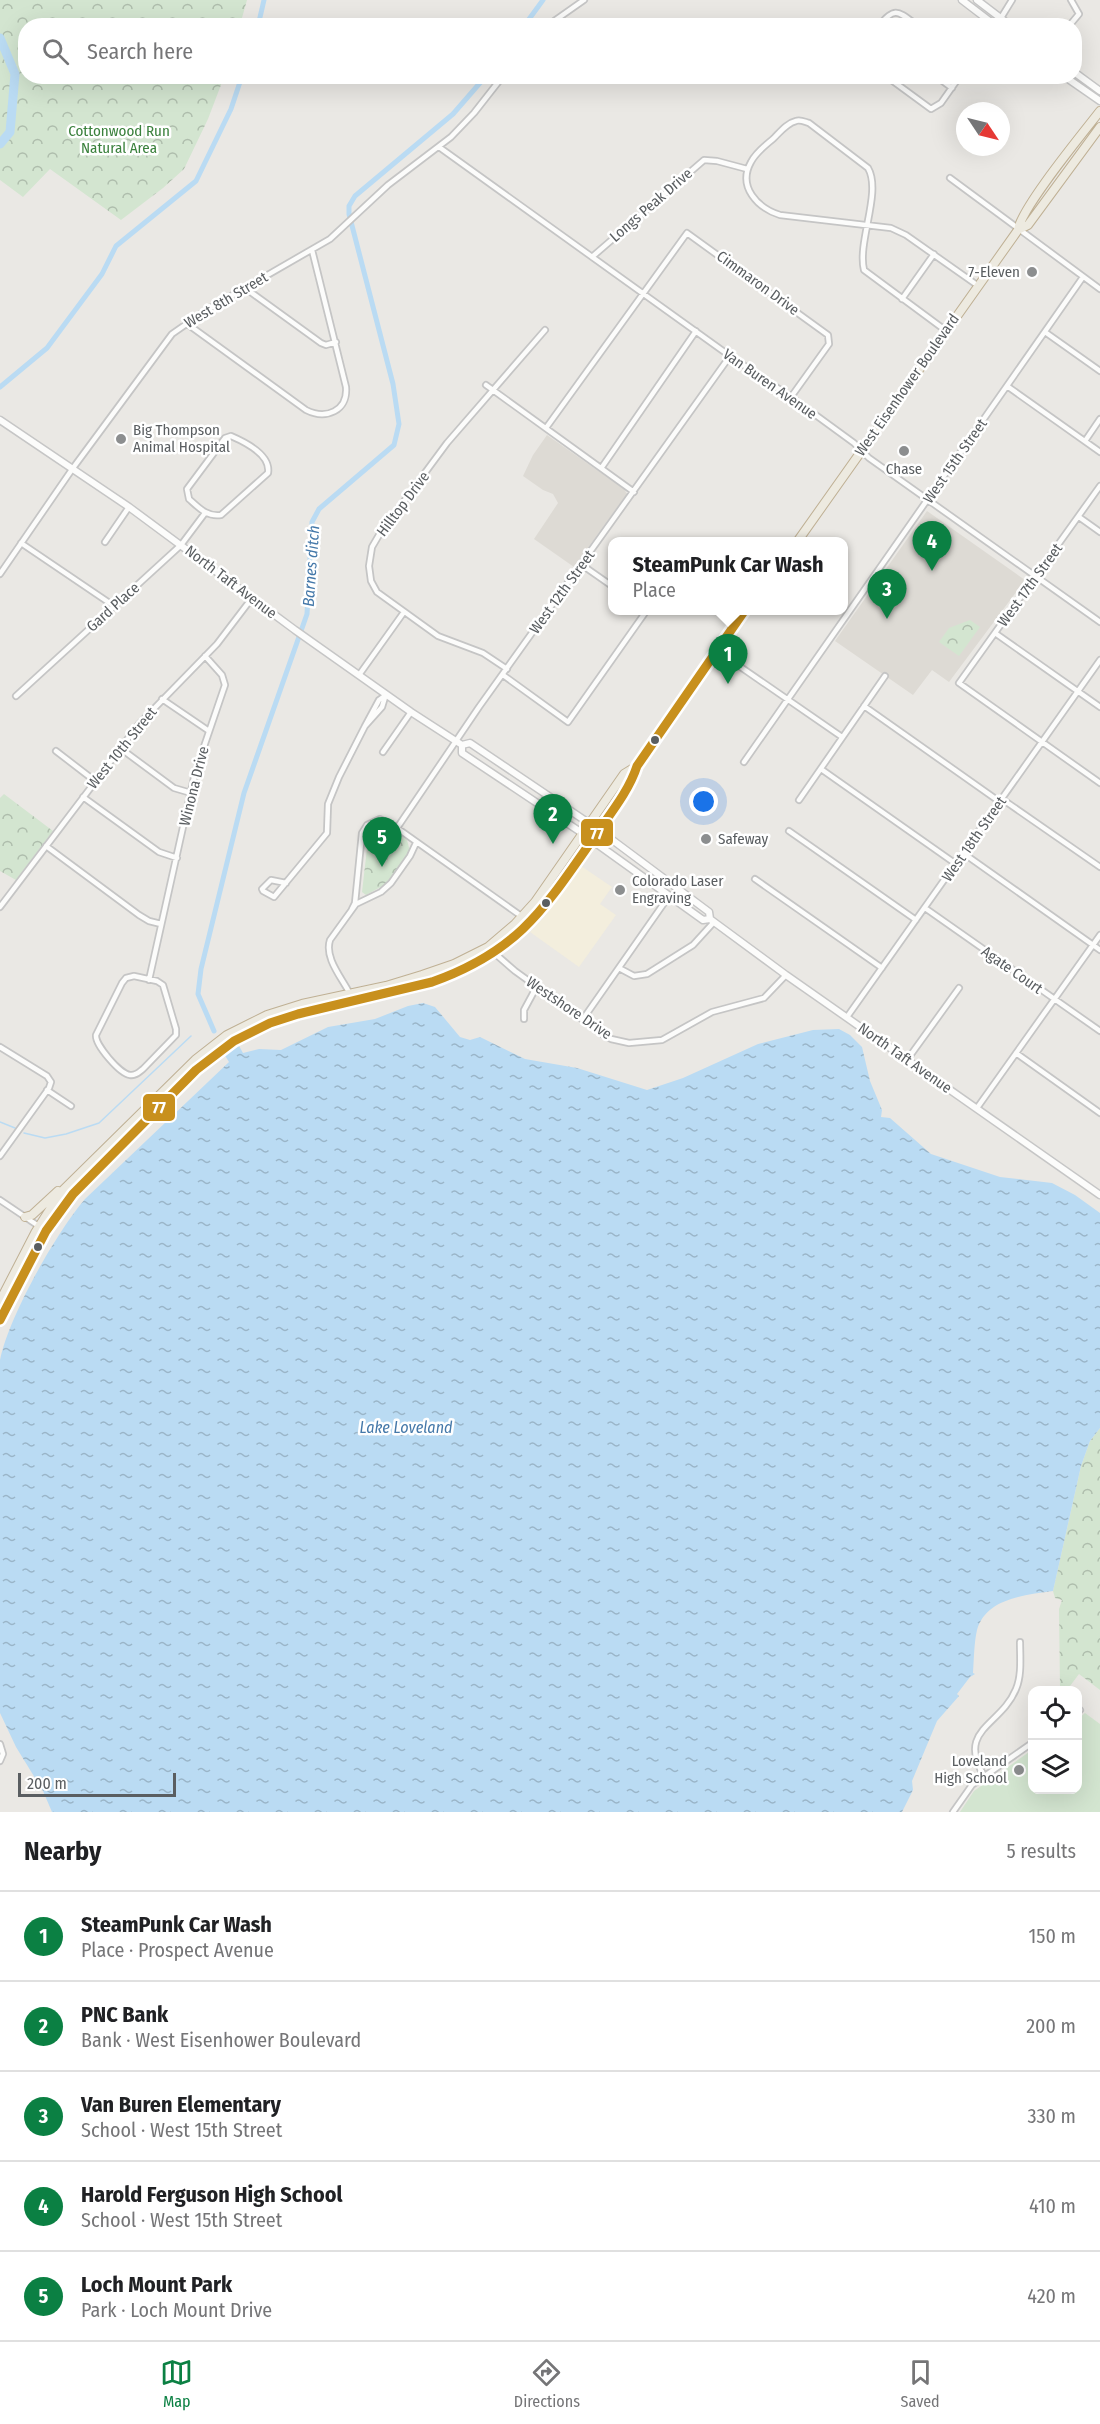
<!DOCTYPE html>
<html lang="en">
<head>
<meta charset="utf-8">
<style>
  :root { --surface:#fff; --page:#f6f6f6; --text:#202124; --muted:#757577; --line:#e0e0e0; --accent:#0b8043 }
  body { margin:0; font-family:"Fira Sans Condensed",sans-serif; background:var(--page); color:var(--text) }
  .controls { position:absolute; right:18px; bottom:18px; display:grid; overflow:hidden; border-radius:12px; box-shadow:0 6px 24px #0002 }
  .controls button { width:54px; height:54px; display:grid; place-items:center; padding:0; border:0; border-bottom:2px solid var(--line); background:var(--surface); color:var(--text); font:30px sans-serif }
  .compass { position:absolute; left:956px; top:102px; width:54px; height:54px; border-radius:50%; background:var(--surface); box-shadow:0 6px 24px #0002; rotate:125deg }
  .scale { position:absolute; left:18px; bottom:15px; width:158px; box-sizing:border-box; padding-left:6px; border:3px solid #5a5e61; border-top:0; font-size:16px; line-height:21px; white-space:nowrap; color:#5a5e61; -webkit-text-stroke:4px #fff; paint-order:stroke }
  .you { position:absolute; left:704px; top:802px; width:21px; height:21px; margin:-15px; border:4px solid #fff; border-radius:50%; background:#1a73e8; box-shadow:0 0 0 9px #1a73e833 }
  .badge { display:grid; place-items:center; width:39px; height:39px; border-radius:50%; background:var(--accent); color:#fff; font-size:20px; font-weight:700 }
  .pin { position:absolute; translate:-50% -50px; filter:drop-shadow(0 2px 3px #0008) }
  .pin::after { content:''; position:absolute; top:32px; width:21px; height:18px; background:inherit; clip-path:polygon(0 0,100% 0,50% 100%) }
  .popup { position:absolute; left:608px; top:537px; width:240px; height:78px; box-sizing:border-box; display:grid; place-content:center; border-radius:12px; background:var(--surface); filter:drop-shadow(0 2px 4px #0005); font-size:20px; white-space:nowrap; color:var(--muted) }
  .popup b { font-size:22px; color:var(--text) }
  .popup::after { content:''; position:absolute; left:50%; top:100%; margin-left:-12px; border:12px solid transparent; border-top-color:var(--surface) }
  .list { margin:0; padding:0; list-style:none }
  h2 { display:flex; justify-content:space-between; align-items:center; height:78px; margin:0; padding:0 24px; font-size:26px }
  h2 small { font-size:20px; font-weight:400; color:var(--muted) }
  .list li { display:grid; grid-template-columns:39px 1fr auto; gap:18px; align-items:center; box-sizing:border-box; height:90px; padding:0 24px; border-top:2px solid var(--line) }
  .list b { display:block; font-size:22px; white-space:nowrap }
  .list p { margin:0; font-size:20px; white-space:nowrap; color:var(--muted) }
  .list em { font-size:20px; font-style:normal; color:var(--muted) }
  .icon { flex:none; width:33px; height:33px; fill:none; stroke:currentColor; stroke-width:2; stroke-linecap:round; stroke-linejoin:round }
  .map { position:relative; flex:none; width:1100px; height:1812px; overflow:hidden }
  .search { position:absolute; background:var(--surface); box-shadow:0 6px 24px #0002; left:18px; right:18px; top:18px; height:66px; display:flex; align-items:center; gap:15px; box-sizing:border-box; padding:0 21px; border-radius:24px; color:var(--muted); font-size:22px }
  .sheet { height:528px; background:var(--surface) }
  nav { display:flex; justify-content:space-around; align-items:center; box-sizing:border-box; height:84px; border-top:2px solid var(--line); background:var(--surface); font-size:16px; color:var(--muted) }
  nav a { display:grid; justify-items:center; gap:3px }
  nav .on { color:var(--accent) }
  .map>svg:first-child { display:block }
  .commercial { fill:#f3eedd }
  .education { fill:#dddad4 }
  .park { fill:url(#park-crowns) }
  .garden { fill:#d3e5d0 }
  .water { fill:url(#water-ripples) }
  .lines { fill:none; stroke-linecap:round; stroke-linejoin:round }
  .stream { stroke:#badbf3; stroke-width:1.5 }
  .canal { stroke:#badbf3; stroke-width:5 }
  .river { stroke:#badbf3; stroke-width:9 }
  .street-casing { stroke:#c5c5c5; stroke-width:8 }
  .secondary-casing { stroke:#c6c6c6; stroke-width:9 }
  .highway-casing { stroke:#bfb094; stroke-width:10 }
  .street { stroke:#fcfcfb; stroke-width:4.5 }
  .secondary { stroke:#fcfcfb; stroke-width:6 }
  .highway { stroke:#edeae0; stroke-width:8 }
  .bus-1-casing { stroke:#fff; stroke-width:14 }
  .bus-1 { stroke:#c8901d; stroke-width:9 }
  .poi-dot { fill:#8c8e8f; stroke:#fff; stroke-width:2 }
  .bus-dot { fill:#5a5e61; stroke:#fff; stroke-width:2 }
  .labels { text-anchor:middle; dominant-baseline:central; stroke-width:5; stroke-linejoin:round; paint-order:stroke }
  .park-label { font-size:15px; fill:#3a813c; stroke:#fff }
  .street-label { font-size:15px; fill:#5a5e61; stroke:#fff }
  .poi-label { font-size:15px; fill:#5a5e61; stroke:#fff; text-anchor:start }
  .water-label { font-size:16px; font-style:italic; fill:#4478a9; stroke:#fff }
  .line-badge { stroke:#fff; stroke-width:2 }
  .badge-label { font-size:16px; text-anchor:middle; font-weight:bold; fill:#fff }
</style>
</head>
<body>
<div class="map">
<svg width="1100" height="1812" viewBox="0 0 1100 1812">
  <defs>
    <pattern id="park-crowns" width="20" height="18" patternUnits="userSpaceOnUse" patternTransform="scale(1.5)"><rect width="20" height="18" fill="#d3e5d0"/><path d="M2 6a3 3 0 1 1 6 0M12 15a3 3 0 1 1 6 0" fill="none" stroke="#aebdac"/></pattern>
    <pattern id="water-ripples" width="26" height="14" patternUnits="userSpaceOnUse" patternTransform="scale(1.5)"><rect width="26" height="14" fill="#badbf3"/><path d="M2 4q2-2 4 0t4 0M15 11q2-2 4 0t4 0" fill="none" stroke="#9ab5c8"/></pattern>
  </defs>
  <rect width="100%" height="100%" fill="#eae8e4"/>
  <path class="commercial" d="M581 866 612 887 600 904 616 915 579 967 530 932 544 917Z"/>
  <path class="education" d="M547 435 624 489 627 494 574 567 534 539 558 503 553 494 543 490 523 476 533 455Z
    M927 511 1025 580 949 682 932 670 913 695 835 641Z"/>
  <path class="park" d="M0 0H247L240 25 26 26V76L224 77 208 119 184 169 163 188 121 220 50 169 23 197 0 180Z
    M970 620 980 627 959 656 939 642 949 628Z
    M4 794 53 831 16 880 0 871V798Z
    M385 824 407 840 410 851 386 884 366 895 362 892 369 831 374 825Z
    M1100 1428V1690L1079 1674 1067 1690H1060L1059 1609 1062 1600 1055 1598 1053 1591 1081 1466 1090 1441Z"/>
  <path class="garden" d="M1085 1713 1100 1724V1812H960L974 1791 1032 1750V1790H1078V1719Z"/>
  <path class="water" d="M423 1003 435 1007 460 1037 470 1040 480 1037 525 1059 577 1068 647 1090 683 1078 758 1044 813 1030 839 1029 850 1035 862 1047 870 1081 882 1110 881 1117 890 1118 931 1154 1000 1177 1052 1183 1075 1195 1100 1213V1428L1090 1441 1081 1466 1053 1591C1025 1595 986 1598 977 1630 974 1643 974 1659 973 1673L975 1674 970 1677 957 1694 959 1696 937 1721 912 1781 913 1790 902 1812H52L43 1791 16 1747 0 1713V1360C9 1316 56 1233 85 1199L229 1062 224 1054 238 1044 243 1053 259 1049 281 1050 328 1027 375 1019 408 1006Z"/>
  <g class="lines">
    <path class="stream" d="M0 1122 15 1128
      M24 1133 45 1138 66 1134 99 1123 191 1036"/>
    <path class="canal" d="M258 26 264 0
      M524 26 543 0
      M0 387 47 348 102 274 116 246 196 181 231 109 242 76
      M214 1031 198 994 201 969 244 793 307 614 312 522 319 509 394 445 399 424 393 384 349 214V206L355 196 453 114 486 76"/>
    <path class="river" d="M0 38 15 74 10 132 0 144"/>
    <defs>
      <path id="street" d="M547 26 584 0
        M879 26C895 5 899 12 918 26
        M996 26 1012 0
        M1069 26 1079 14 1071 0
        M886 76 931 109 941 103 960 76
        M936 76 952 88
        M439 147 730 356 791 397 854 443 869 458 1100 622
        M950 178 1100 289
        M592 257 704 160 717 161 747 169
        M245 288 321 343 326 345 336 342
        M902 299 934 254
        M186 323 306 410C326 420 348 411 346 387L312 250
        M945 330 864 270C857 242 882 192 868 168L809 123C805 122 800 119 796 121 787 123 780 132 774 138 766 145 756 152 751 162 737 187 758 208 780 215L891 228 906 235 977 285
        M1045 332 1100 371
        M486 385 634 492
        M1007 386 1100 452
        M546 428 687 233 828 335 829 344 791 397
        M231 436C245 442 271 455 268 473L221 515C207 517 199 508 189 499L187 489 225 438Z
        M1085 441 1100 419
        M602 467 696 331
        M1100 486 959 683 1100 783
        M1079 517 1100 532
        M105 542 129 507
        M21 543 114 606
        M582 565 612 586
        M0 574 73 468 172 334 205 311 330 239 388 185 451 137 474 113 503 76
        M995 633 1100 707
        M716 650 842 737
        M507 669 483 653 438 636 377 592 371 581 369 566 372 547 379 535 447 443 545 330
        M359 675 404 612
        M503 675 568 722 647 610
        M16 696 181 545 205 513
        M385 697 382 707 365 726 379 700 386 695
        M162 699 209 731
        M864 706 1000 802
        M120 748 174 788 191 793
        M56 751 95 781
        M383 752 411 712
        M744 762 1083 277
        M821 769 956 864
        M83 797 159 852 177 858
        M1002 799 1100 867
        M799 800 885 676
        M397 828 479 707 730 356
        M789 831 916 920
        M46 846 139 915 149 921 161 924
        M963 853 1100 950
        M755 879 882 968
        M286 883 271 880 262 889 263 891 274 897 327 833 328 804 339 777 365 726
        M0 907 139 724 217 644 252 598
        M925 908 1100 1031
        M352 909 355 903 362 833 367 825 380 819 397 828 531 923
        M492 951 515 971 605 1036 611 1039 629 1043 662 1040 712 1012 764 998 786 975
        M619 968 634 976 647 974 693 945 714 922
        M134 976 157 981 163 985 176 1029V1035L143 1069C139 1072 136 1076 130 1075 120 1074 95 1045 96 1035L122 983 126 978Z
        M149 980 195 773 225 685 222 675 205 656
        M350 994C342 978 324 958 330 940L356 904 381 892 391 883 410 856 416 843
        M847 1017 1100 660
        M524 1019V1010L537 986
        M583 1019 669 896
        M0 1047 47 1076 51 1082 49 1088 0 1156
        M1016 1053 1100 1113
        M907 1060 959 988
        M47 1090 71 1106
        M977 1108 1100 935
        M0 1200 40 1227
        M1078 1712 1080 1710
        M0 1744 3 1754 0 1761
        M984 1776C956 1729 1001 1726 1016 1689 1022 1675 1020 1657 1020 1642
        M953 1812 972 1785 1032 1743"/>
      <path id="secondary" d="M962 0 996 26
        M977 0 1011 26
        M1074 72 1100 91
        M1064 76 1100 101
        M0 420 129 507 295 630 411 712 462 745 470 743 599 830 709 912 710 919
        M462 745V753L579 831 703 920 710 919 786 975 1100 1195"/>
      <path id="highway" d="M1018 230 1028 225 1100 127
        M797 542 1018 230C1021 208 1083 133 1100 111
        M25 1217 32 1215 58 1191
        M0 1301 35 1233 61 1192 195 1060 227 1035 267 1015 302 1004 386 986 422 975 454 964 488 947 515 924 535 902 624 774 637 766
        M0 1320 46 1231 73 1194 196 1070 213 1057 234 1041 270 1023 298 1014 432 982C519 951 544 909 595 836 610 814 629 791 637 766L745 610"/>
    </defs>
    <use href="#street" class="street-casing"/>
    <use href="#secondary" class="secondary-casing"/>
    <use href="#highway" class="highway-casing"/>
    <use href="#street" class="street"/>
    <use href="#secondary" class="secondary"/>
    <use href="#highway" class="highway"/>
    <defs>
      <path id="bus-1" d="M0 1320 46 1231 73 1194 196 1070 213 1057 234 1041 270 1023 298 1014 432 982C519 951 544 909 595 836 610 814 629 791 637 766L745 610"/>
    </defs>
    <use href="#bus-1" class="bus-1-casing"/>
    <use href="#bus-1" class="bus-1"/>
  </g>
  <g class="poi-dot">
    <circle cx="1032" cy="272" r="6"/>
    <circle cx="121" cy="439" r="6"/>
    <circle cx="904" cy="451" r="6"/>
    <circle cx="706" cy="839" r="6"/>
    <circle cx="620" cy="890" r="6"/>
    <circle cx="1019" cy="1770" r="6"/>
  </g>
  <g class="bus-dot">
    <circle cx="655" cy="740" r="5"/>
    <circle cx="546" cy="903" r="5"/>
    <circle cx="38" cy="1247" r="5"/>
  </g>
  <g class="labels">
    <g class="park-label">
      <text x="119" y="131">Cottonwood Run<tspan x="119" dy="17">Natural Area</tspan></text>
    </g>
    <g class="street-label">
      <text transform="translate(651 205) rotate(-41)">Longs Peak Drive</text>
      <text transform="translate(758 283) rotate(36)">Cimmaron Drive</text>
      <text transform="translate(226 300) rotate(-31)">West 8th Street</text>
      <text transform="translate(770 384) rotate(35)">Van Buren Avenue</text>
      <text transform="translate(907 385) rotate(-55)">West Eisenhower Boulevard</text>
      <text transform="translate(955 461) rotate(-55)">West 15th Street</text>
      <text transform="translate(403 504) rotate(-53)">Hilltop Drive</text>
      <text transform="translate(231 582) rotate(37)">North Taft Avenue</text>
      <text transform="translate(1030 585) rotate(-54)">West 17th Street</text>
      <text transform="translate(562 592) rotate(-54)">West 12th Street</text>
      <text transform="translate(113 607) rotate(-42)">Gard Place</text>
      <text transform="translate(122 748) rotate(-51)">West 10th Street</text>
      <text transform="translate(194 786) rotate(-76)">Winona Drive</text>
      <text transform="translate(974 839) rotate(-55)">West 18th Street</text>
      <text transform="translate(1012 970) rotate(35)">Agate Court</text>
      <text transform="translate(569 1008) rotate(34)">Westshore Drive</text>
      <text transform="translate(905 1058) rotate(35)">North Taft Avenue</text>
    </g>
    <g class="poi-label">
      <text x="1020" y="272" text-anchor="end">7-Eleven</text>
      <text x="133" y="430">Big Thompson<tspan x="133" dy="17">Animal Hospital</tspan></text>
      <text x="904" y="469" text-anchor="middle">Chase</text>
      <text x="718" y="839">Safeway</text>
      <text x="632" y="881">Colorado Laser<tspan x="632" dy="17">Engraving</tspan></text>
      <text x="1007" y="1761" text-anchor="end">Loveland<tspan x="1007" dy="17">High School</tspan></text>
    </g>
    <g class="water-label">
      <text transform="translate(311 566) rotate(-86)">Barnes ditch</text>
      <text x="406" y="1427">Lake Loveland</text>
    </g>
  </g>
  <g class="line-badge">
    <rect x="580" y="818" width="34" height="29" rx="6" fill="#c8901d"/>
    <rect x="142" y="1093" width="34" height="29" rx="6" fill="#c8901d"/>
  </g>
  <g class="badge-label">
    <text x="597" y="839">77</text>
    <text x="159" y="1113">77</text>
  </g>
</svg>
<div class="controls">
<button><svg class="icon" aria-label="locate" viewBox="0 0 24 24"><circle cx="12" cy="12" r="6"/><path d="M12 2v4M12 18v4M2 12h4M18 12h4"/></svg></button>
<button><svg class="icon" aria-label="layers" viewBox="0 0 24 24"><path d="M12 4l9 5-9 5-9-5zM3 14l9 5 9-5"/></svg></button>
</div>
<svg class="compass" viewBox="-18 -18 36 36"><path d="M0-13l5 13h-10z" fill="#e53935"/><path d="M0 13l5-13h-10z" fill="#757577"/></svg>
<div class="scale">200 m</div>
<div class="you"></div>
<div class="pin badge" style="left:728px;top:684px">1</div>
<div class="popup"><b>SteamPunk Car Wash</b>Place</div>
<div class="pin badge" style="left:553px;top:844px">2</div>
<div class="pin badge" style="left:887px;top:619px">3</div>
<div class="pin badge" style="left:932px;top:571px">4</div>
<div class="pin badge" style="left:382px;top:867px">5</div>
<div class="search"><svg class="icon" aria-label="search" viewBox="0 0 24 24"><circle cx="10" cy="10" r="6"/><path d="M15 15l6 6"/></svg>Search here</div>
</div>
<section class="sheet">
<h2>Nearby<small>5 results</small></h2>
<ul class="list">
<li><span class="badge">1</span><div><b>SteamPunk Car Wash</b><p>Place · Prospect Avenue</p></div><em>150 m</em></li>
<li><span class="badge">2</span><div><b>PNC Bank</b><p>Bank · West Eisenhower Boulevard</p></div><em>200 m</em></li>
<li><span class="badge">3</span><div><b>Van Buren Elementary</b><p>School · West 15th Street</p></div><em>330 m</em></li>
<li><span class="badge">4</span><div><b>Harold Ferguson High School</b><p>School · West 15th Street</p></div><em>410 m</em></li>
<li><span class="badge">5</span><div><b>Loch Mount Park</b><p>Park · Loch Mount Drive</p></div><em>420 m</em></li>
</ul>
</section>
<nav>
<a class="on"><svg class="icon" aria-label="map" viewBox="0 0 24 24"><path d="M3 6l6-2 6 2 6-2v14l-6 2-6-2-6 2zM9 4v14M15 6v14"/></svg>Map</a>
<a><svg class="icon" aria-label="directions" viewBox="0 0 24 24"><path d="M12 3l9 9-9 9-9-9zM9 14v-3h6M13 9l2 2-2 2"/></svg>Directions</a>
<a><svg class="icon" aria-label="saved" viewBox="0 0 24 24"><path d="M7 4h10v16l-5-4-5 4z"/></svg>Saved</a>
</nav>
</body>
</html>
